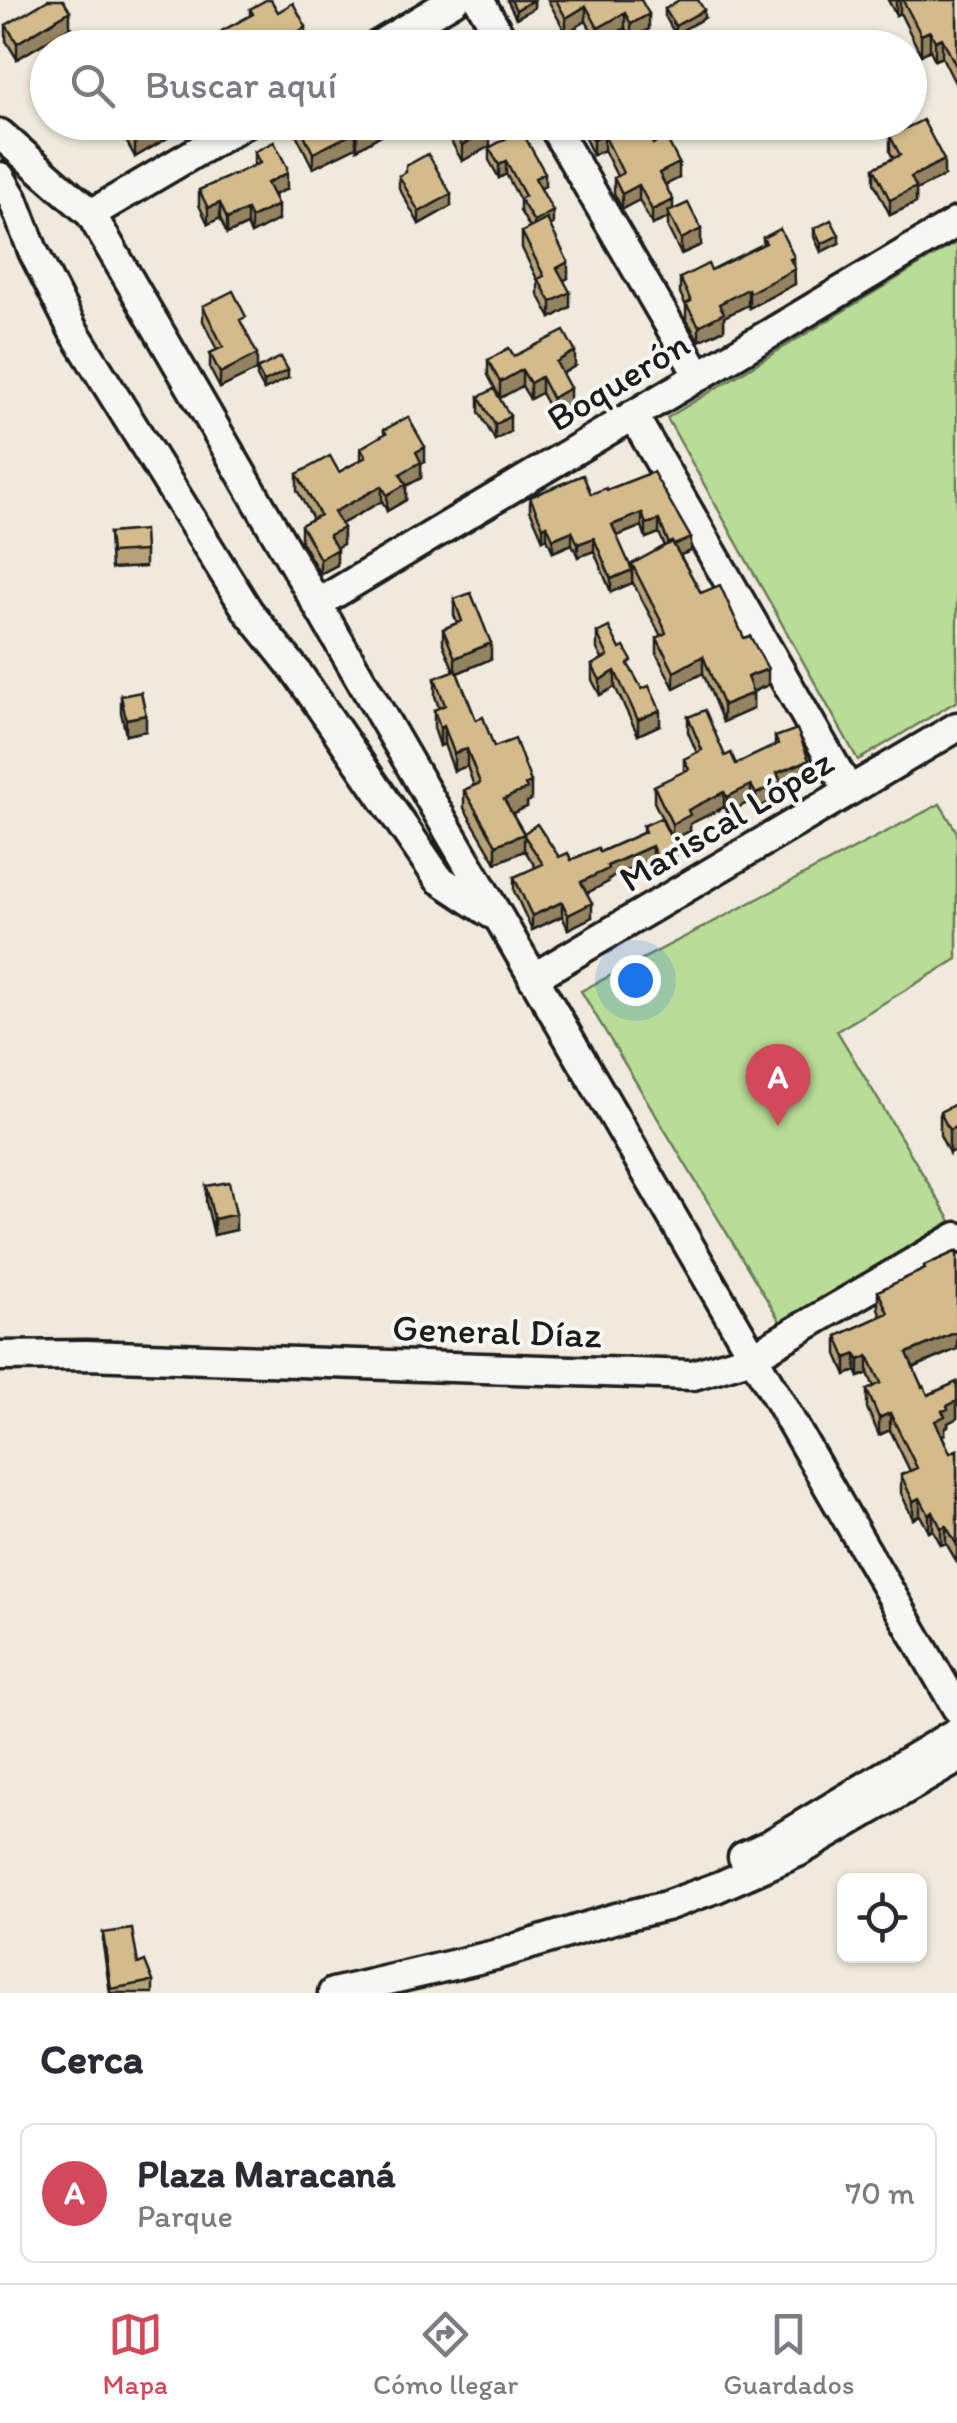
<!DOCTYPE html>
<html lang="es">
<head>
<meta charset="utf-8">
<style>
  :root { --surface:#fff; --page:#f7f7f7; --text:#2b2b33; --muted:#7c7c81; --line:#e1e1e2; --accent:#d1495b }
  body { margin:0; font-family:Itim,sans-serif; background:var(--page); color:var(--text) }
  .controls { position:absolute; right:30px; bottom:30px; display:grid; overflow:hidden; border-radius:15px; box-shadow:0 2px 8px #0004 }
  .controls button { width:90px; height:90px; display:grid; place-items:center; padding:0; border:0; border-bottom:2px solid var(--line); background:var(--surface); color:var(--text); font:50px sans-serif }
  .you { position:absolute; left:635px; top:980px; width:35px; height:35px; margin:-25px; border:8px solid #fff; border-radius:50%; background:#1a73e8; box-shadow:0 0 0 15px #1a73e833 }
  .badge { display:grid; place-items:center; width:65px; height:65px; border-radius:50%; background:var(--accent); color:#fff; font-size:32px; font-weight:700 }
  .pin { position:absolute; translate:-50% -82px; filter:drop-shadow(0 2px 5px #0008) }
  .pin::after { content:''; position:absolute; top:52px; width:35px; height:30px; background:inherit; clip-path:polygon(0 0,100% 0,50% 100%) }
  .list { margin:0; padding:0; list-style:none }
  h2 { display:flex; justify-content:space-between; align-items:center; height:130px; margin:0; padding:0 40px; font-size:42px }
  h2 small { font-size:32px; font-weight:400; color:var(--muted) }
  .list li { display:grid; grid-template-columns:65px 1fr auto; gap:30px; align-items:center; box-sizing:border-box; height:140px; margin:0 20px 20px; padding:0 20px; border:2px solid var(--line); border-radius:15px }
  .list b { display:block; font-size:38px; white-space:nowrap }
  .list p { margin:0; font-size:32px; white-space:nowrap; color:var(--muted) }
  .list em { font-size:32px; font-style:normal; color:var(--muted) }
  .icon { flex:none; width:55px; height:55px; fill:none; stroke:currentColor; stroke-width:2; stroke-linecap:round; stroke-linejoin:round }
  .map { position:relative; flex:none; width:957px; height:1993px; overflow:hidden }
  .search { position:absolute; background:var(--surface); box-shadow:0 2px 8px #0004; left:30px; right:30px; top:30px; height:110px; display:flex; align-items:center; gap:25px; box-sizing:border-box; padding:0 35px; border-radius:55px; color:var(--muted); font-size:38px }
  .sheet { height:290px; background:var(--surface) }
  nav { display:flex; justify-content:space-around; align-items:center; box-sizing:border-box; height:140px; border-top:2px solid var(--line); background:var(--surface); font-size:28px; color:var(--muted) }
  nav a { display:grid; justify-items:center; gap:5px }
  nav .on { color:var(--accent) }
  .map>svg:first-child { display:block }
  .green { fill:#b9dc96; stroke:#6a7c59; stroke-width:2.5 }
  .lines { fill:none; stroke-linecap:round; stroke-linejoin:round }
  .minor-casing { stroke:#1c1c1c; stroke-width:35 }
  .minor { stroke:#f6f6f2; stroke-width:28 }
  .wall { fill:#b6a178; stroke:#1c1c1c; stroke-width:2.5 }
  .shaded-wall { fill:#948361; stroke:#1c1c1c; stroke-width:2.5 }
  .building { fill:#d4bb8b; stroke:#1c1c1c; stroke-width:2.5 }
  .labels { text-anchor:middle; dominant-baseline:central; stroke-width:8; stroke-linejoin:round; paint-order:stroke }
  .street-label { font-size:38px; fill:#1c1c1c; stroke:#f6f6f2 }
</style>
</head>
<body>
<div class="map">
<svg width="957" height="1993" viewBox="0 0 957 1993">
  <rect width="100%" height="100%" fill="#efeadd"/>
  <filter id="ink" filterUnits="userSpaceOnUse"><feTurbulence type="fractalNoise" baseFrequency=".01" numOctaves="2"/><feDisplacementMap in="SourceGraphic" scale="20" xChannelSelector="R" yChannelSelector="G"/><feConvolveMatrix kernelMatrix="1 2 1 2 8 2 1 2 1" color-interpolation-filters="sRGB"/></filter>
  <g filter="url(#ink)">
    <path class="green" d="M957 242V701L858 760 667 418Z
      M940 804 957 832V959L837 1031 951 1221 781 1323 581 991Z"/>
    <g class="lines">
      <defs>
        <path id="minor" d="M479 0 507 48
          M374 48 454 0
          M551 122 699 376
          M0 134 91 214 957 1708
          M0 177 13 199 33 251 73 330 248 611 296 671 439 879 492 914
          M91 214 247 122
          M633 415 849 791
          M317 604 957 222
          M533 978 957 727
          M0 1356 86 1355 693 1375 752 1357 957 1237
          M743 1857 769 1845 957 1732
          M333 1993 495 1955 616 1918 666 1906 718 1887 798 1852 957 1759"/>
      </defs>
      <use href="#minor" class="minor-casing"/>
      <use href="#minor" class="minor"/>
    </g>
    <path class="wall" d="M507 0H534V8L516 18Z
      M548 0H641L649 29 631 39 625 28 598 43 586 21 566 33Z
      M888 0H957V87L942 57 935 60 930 50 921 55 900 13 896 15Z
      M250 9 278 12 306 41 296 48H223L222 31 250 16Z
      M665 9 704 18 675 34 665 16Z
      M6 25 70 27 17 59 6 41Z
      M116 122H181V130L135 157Z
      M294 122H391V129L357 149 356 147 313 168 294 130Z
      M446 122H486L490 146 462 161 446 132Z
      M583 122H641L653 144 679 178 665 185 673 210 701 245 681 254 668 228V218L652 225 639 200 622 209 614 193V178L617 176 604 150 593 155 583 134Z
      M890 136 944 176 916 190V203L890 215 874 183V168L893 158 890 152Z
      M489 148 545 186 541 188 553 224 550 226 568 278 564 280 570 307 551 318 538 294V281L522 248V232L530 228 520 211V200L506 174 499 178 489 160Z
      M254 152 287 189 274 195 278 220 251 234 247 225 227 234 220 218 208 224 199 205V190L254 166Z
      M399 176 451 206 419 224 399 188Z
      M814 229 839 243 821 252 814 237Z
      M763 238 794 266 795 284 749 308 748 305 724 317V329L699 341 686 319V306L680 293V278L711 270 763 244Z
      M203 306 246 331 257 368 288 378 264 390 257 377V370L220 388 210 369V353L217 350 203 321Z
      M514 356 575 366 562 374 570 403 552 413 541 393 530 399 522 386 500 398 488 375V360Z
      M479 397 510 432 495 440 479 412Z
      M384 430 425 462 421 464V478L406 486V500L387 511 382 501 341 524 343 544 336 547 337 565 320 574 301 541V525L313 519 297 490V474L339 472 361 460V448L384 435Z
      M653 472 691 551 680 555 701 593 744 638 768 685 753 692V709L723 722 703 673 674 688 657 655V638L661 636 632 581V564L665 546 659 533 646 538 642 526 617 536 632 583 611 592 594 551 578 557 572 544 553 552 547 538 543 540 530 510V497L591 494 607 490Z
      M109 533 145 551V567L111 569Z
      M454 599 491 659 457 673 476 720 531 800 527 802V807L512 813 524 833 559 857 571 860 600 852 643 833V826L676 863 657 872 652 859 608 879V882L587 893 592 917 568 929 562 916 532 930 514 891V877L536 868 524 849V851L496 863 464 808V790L474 786 467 766 454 771 444 744 440 746 434 728V710L439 708 435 696V678L454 671 443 644V629L457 623 454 615Z
      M597 633 632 671 660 725 638 735 615 687 600 695 592 680V665L602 659 597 649Z
      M121 696 146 731 126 735 121 712Z
      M688 717 725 756 736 764 775 746V737L809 776 781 787V797L756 809 751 801 727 813 724 807 690 824V831L672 839 654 802V786L684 772V759L697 753 688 732Z
      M956 1104 949 1153 940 1135V1112Z
      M206 1186 236 1230 214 1235 206 1202Z
      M957 1251V1349L913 1368 922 1387 928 1395 957 1382V1418L948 1423V1426L945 1428V1434L942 1435 950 1453 957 1450V1562L946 1543 941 1545 933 1530 929 1532 920 1515 913 1519 901 1493V1475L910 1471 890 1430 879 1435 867 1408V1390L874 1387 868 1373 859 1377 856 1371 846 1375 837 1354V1336L881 1316 878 1308V1291L924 1270V1266Z
      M103 1933 138 1964 153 1981V1993H110L103 1945Z"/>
    <path class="shaded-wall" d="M534 0V8L516 18V10Z
      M896 0H900V13L896 15Z
      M586 6V21L566 33V18Z
      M704 10V18L675 34V26Z
      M70 11V27L17 59V43Z
      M625 13V28L598 43V28Z
      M649 14V29L631 39V24Z
      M306 27V41L296 48H271Z
      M930 31V50L921 55V35Z
      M942 38V57L935 60V41Z
      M167 122H181V130L135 157V142Z
      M377 122H391V129L357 149V134Z
      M490 130V146L462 161V145Z
      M356 132V147L313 168V153Z
      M604 135V150L593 155V140Z
      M944 160V176L916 190V203L890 215V200L911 177Z
      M506 161V174L499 178V165Z
      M679 163V178L659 188V173Z
      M287 173V189L267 198V183Z
      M545 173V186L535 191V178Z
      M639 185V200L622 209V194Z
      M451 194V206L419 224V212Z
      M673 200V215L668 212V218L652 225V210Z
      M220 203V218L208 224V208Z
      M278 205V220L251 234V218Z
      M247 210V225L227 234V219Z
      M553 211V224L534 235V222Z
      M701 229V245L681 254V239Z
      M839 235V243L821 252V244Z
      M794 257 795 284 749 308V293Z
      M568 262V278L557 284V268Z
      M748 289V305L724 317V329L699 341V326L719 304Z
      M570 292V307L551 318V302Z
      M575 351V366L556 377V362Z
      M257 354V370L220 388V373Z
      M288 370V378L264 390V382Z
      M522 370V386L500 398V382Z
      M541 377V393L530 399V383Z
      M570 388V403L552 413V398Z
      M510 416V432L495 440V425Z
      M425 447V462L421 464V478L406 486V500L387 511V495L416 452Z
      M382 486V501L334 528V512Z
      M642 513V526L612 538V525Z
      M659 520V533L646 538V524Z
      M547 525V538L543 540V527Z
      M343 528V544L329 551V535Z
      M572 531V544L553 552V539Z
      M594 538V551L578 557V544Z
      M691 538V551L670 559V546Z
      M337 549V565L320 574V559Z
      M632 570V583L611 592V579Z
      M491 643V659L455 674V658Z
      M703 656V673L674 688V672Z
      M768 669V685L747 694V677Z
      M615 671V687L600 695V680Z
      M753 693V709L723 722V705Z
      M660 710V725L638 735V720Z
      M146 715V731L126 735V719Z
      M444 726V744L440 746V728Z
      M467 749V766L454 771V753Z
      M809 760V776L781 787V797L756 809V794L777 773Z
      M531 782V800L527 802V807L504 817V799Z
      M751 785V801L727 813V797Z
      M724 792V807L690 824V831L672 839V824L688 810Z
      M524 834V851L496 863V845Z
      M652 846V859L608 879V882L581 896V882L607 866Z
      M676 849V863L657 872V858Z
      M562 902V916L532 930V916Z
      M592 903V917L568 929V915Z
      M957 1126V1149L949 1153V1130Z
      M236 1214V1230L214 1235V1219Z
      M957 1332V1349L907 1370V1353Z
      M856 1354V1371L846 1375V1358Z
      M868 1356V1373L859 1377V1360Z
      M957 1401V1418L948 1423V1426L945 1428V1434L935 1438V1421L947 1406Z
      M890 1413V1430L879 1435V1418Z
      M920 1498V1515L913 1519V1501Z
      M933 1512V1530L929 1532V1515Z
      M946 1526V1543L941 1545V1528Z"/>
    <path class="building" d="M48 0H63L70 11 17 43 6 25Z
      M266 0H271L278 12 293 3 306 27 271 48H231L222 31 253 14 250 9Z
      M511 0H533L516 10Z
      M556 0H641L649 14 631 24 625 13 598 28 586 6 566 18Z
      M679 0H698L704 10 675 26 665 9Z
      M903 0H957V68L942 38 935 41 930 31 921 35Z
      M923 120 944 160 911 177 916 187 890 200 874 168 900 155 890 136Z
      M124 122H167L135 142Z
      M298 122H377L357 134 356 132 313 153Z
      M449 122H486L490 130 462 145Z
      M584 122H641L653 144 666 137 679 163 659 173 673 200 652 210 639 185 622 194 614 178 623 173 604 135 593 140Z
      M521 130 545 173 535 178 553 211 534 222 520 199 525 196 506 161 499 165 489 148Z
      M274 142 287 167V173L267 183 278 205 251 218 247 210 227 219 220 203 208 208 199 190 260 163 254 152Z
      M428 154 451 194 419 212 399 176 406 172V166Z
      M688 203 701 229 681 239 668 212Z
      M547 219 568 262 557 268 570 292 551 302 538 279 544 276 522 232Z
      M831 220 839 235 821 244 814 229Z
      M780 229 794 257 790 259 795 269 749 293 748 289 719 304 724 313 699 326 686 304 691 301 680 278 708 264 711 270 766 243 763 238Z
      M233 291 246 317 240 320 257 354 220 373 210 353 223 347 203 306Z
      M564 331 575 351 556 362 570 388 552 398 541 377 530 383 522 370 500 382 488 360 509 348 514 356Z
      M281 357 288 370 264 382 257 369Z
      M494 389 510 416 495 425 479 397Z
      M408 417 425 447 416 452 421 462 400 474 406 484 387 495 382 486 334 512 343 528 329 535 337 549 320 559 301 525 320 515 297 474 330 456 339 472 366 457 361 448 386 433 384 430Z
      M653 472 691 538 674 545 672 542 669 544 659 520 646 524 642 513 612 525 632 570 611 579 594 538 578 544 572 531 553 539 547 525 543 527 530 497 583 475 591 494 606 488 607 490Z
      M144 530 145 551 111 553 109 533Z
      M672 542 701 593 720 585 744 638 750 636 768 669 747 677 753 693 723 705 703 656 674 672 657 638 666 633 663 625 632 564Z
      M471 593 491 643 455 658 443 629 462 621 454 599Z
      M609 627 620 649 624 647 632 661 628 664 642 689 649 686 660 710 638 720 615 671 600 680 592 665 608 656 597 633Z
      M456 670 476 720 483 717 494 747 515 739 531 782 525 785 527 789 504 799 524 834 496 845 464 790 480 783 467 749 454 753 444 726 440 728 434 710 445 705 435 678Z
      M141 692 146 715 126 719 121 696Z
      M705 710 725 756 731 753 736 764 778 744 775 737 797 729 809 760 777 773 781 782 756 794 751 785 727 797 724 792 688 810 690 815 672 824 654 786 689 769 684 759 702 750 688 717Z
      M661 818 676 849 657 858 652 846 607 866 608 869 581 882 592 903 568 915 562 902 532 916 514 877 543 864 523 834 537 824 559 857 568 853 571 860 598 848 600 852 645 832 643 826Z
      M956 1104 957 1126 949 1130 940 1112Z
      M229 1182 236 1214 214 1219 206 1186Z
      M957 1251V1332L907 1353 922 1387 924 1386 928 1395 957 1382V1401L947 1406 948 1409 942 1411 945 1416 935 1421 950 1453 957 1450V1545L946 1526 941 1528 933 1512 929 1515 920 1498 913 1501 901 1475 917 1468 890 1413 879 1418 867 1390 881 1383 868 1356 859 1360 856 1354 846 1358 837 1336 888 1313 878 1291 925 1269 924 1266Z
      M132 1929 138 1964 145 1961 153 1981 111 1989 103 1933Z"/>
  </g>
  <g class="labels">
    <g class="street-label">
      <text transform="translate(618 381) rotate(-31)">Boquerón</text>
      <text transform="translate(726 820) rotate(-31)">Mariscal López</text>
      <text transform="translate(497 1331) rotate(2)">General Díaz</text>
    </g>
  </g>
</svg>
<div class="controls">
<button><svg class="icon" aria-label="locate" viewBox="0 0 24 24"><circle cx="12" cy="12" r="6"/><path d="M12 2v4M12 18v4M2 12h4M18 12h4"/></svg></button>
</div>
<div class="you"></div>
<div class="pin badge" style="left:778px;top:1126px">A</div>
<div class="search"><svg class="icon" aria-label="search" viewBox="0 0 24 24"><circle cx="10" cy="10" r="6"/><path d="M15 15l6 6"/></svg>Buscar aquí</div>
</div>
<section class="sheet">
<h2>Cerca<small></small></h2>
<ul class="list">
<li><span class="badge">A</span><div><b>Plaza Maracaná</b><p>Parque</p></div><em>70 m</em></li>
</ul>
</section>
<nav>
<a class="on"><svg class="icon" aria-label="map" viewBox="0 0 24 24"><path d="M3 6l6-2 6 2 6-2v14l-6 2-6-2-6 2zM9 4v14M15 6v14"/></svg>Mapa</a>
<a><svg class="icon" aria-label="directions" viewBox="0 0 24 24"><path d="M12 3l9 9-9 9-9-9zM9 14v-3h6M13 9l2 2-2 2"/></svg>Cómo llegar</a>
<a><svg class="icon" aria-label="saved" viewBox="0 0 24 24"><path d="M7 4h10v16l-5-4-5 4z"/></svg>Guardados</a>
</nav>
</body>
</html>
